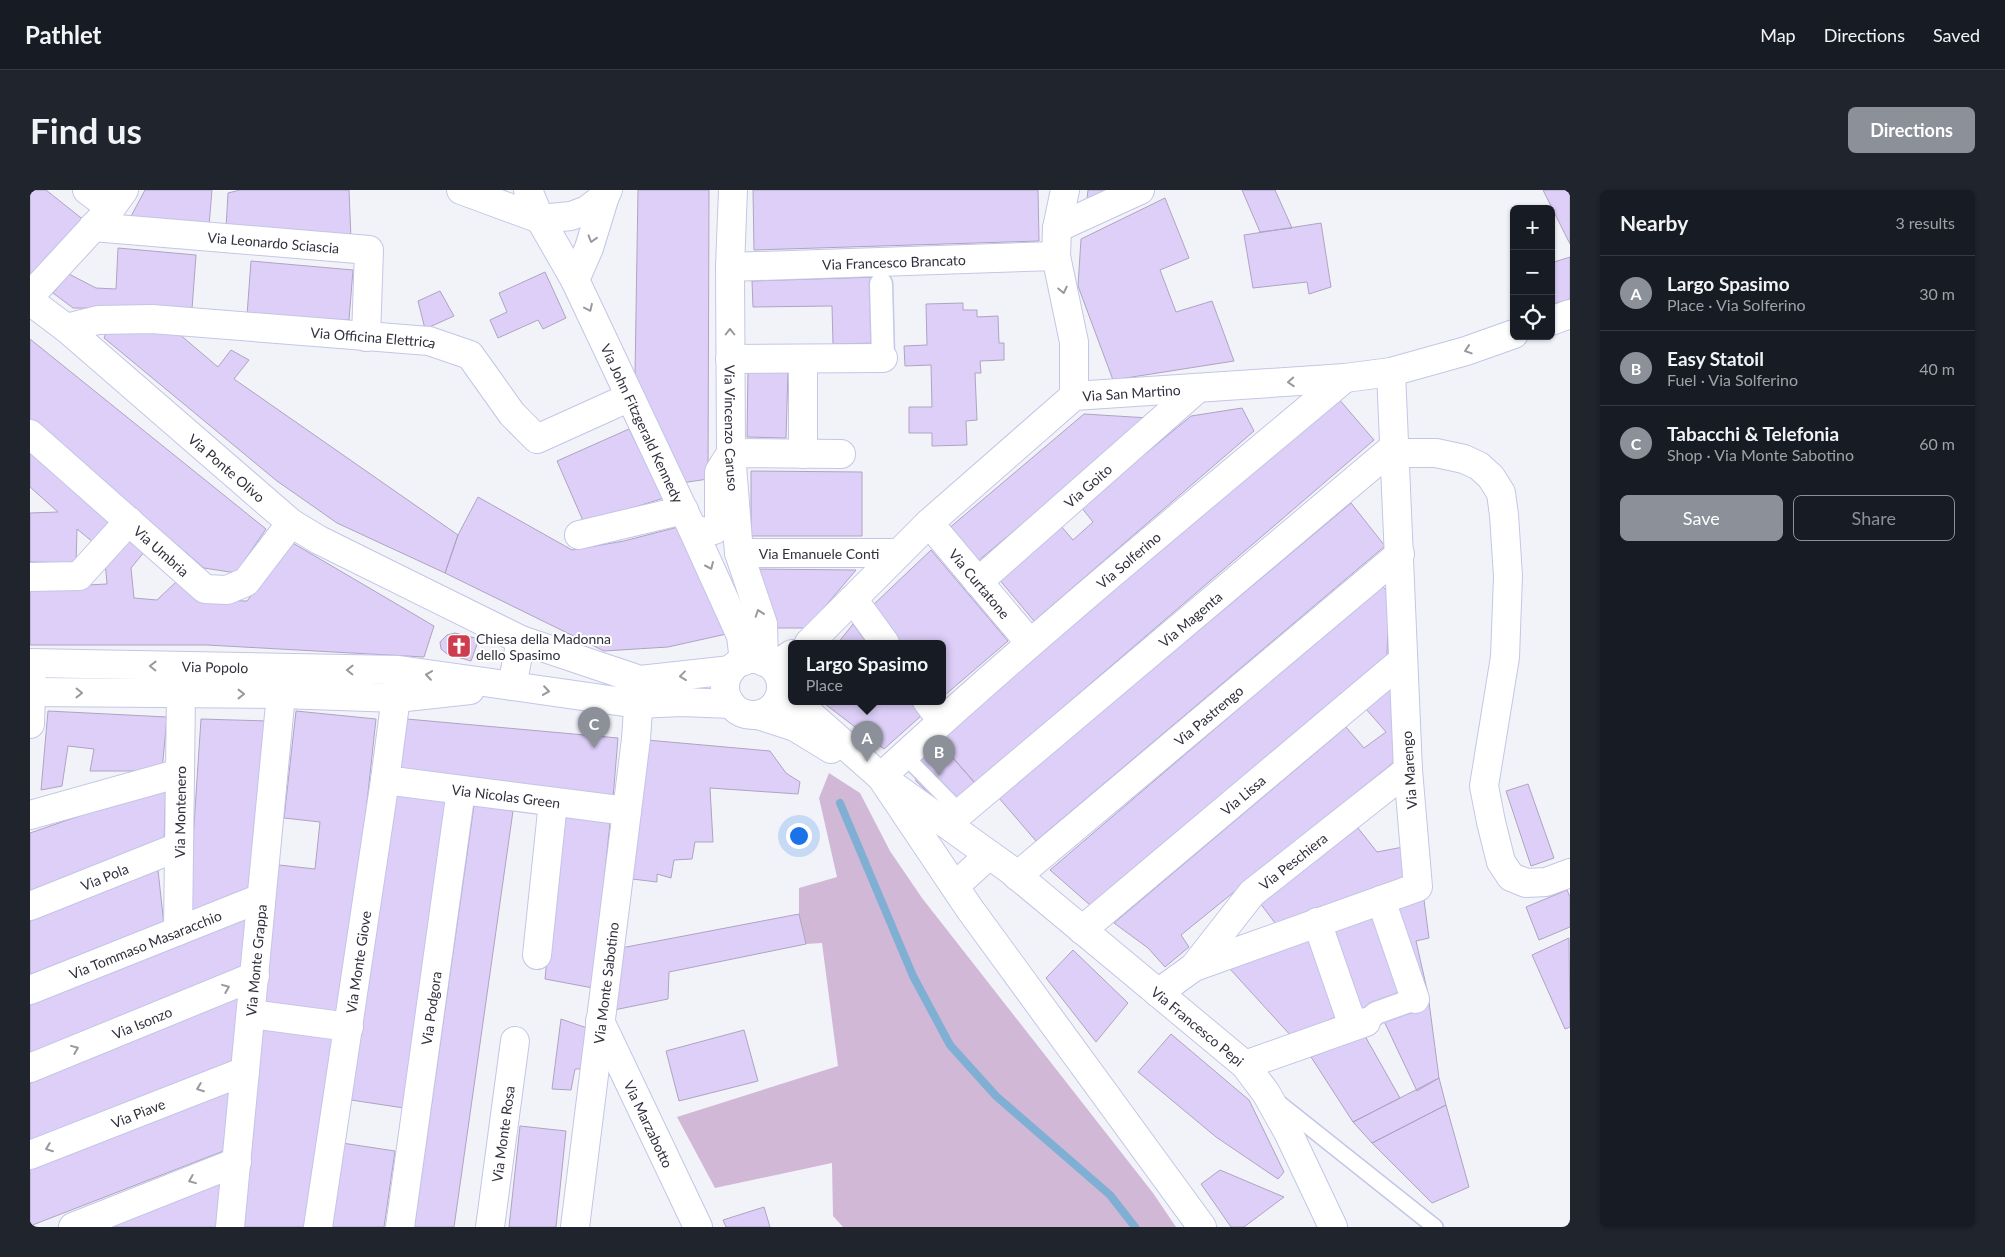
<!DOCTYPE html>
<html lang="en">
<head>
<meta charset="utf-8">
<style>
  :root { --surface:#171b24; --page:#20242c; --text:#f1f3f6; --muted:#9ea1a6; --line:#363941; --accent:#8c9099 }
  body { margin:0; font-family:Lato,sans-serif; background:var(--page); color:var(--text) }
  .controls { position:absolute; right:15px; top:15px; display:grid; overflow:hidden; border-radius:8px; box-shadow:0 1px 4px #0004 }
  .controls button { width:45px; height:45px; display:grid; place-items:center; padding:0; border:0; border-bottom:1px solid var(--line); background:var(--surface); color:var(--text); font:25px sans-serif }
  .you { position:absolute; left:768px; top:645px; width:18px; height:18px; margin:-12px; border:4px solid #fff; border-radius:50%; background:#1a73e8; box-shadow:0 0 0 8px #1a73e833 }
  .badge { display:grid; place-items:center; width:32px; height:32px; border-radius:50%; background:var(--accent); color:#fff; font-size:16px; font-weight:700 }
  .pin { position:absolute; translate:-50% -41px; filter:drop-shadow(0 1px 2px #0008) }
  .pin::after { content:''; position:absolute; top:26px; width:18px; height:15px; background:inherit; clip-path:polygon(0 0,100% 0,50% 100%) }
  .popup { position:absolute; left:758px; top:450px; width:158px; height:65px; box-sizing:border-box; display:grid; place-content:center; border-radius:8px; background:var(--surface); filter:drop-shadow(0 1px 4px #0005); font-size:16px; white-space:nowrap; color:var(--muted) }
  .popup b { font-size:19px; color:var(--text) }
  .popup::after { content:''; position:absolute; left:50%; top:100%; margin-left:-10px; border:10px solid transparent; border-top-color:var(--surface) }
  .list { margin:0; padding:0; list-style:none }
  h2 { display:flex; justify-content:space-between; align-items:center; height:65px; margin:0; padding:0 20px; font-size:21px }
  h2 small { font-size:16px; font-weight:400; color:var(--muted) }
  .list li { display:grid; grid-template-columns:32px 1fr auto; gap:15px; align-items:center; box-sizing:border-box; height:75px; padding:0 20px; border-top:1px solid var(--line) }
  .list b { display:block; font-size:19px; white-space:nowrap }
  .list p { margin:0; font-size:16px; white-space:nowrap; color:var(--muted) }
  .list em { font-size:16px; font-style:normal; color:var(--muted) }
  .actions { display:flex; gap:10px; padding:15px 20px }
  .actions a { flex:1; padding:11px 0; border:1px solid var(--accent); border-radius:8px; text-align:center; font-size:18px; color:var(--accent) }
  .actions .main { background:var(--accent); color:#fff }
  .icon { flex:none; width:28px; height:28px; fill:none; stroke:currentColor; stroke-width:2; stroke-linecap:round; stroke-linejoin:round }
  .map { position:relative; flex:none; width:1540px; height:1037px; overflow:hidden; border-radius:8px }
  header { display:flex; align-items:center; gap:30px; box-sizing:border-box; height:70px; padding:0 25px; background:var(--surface); border-bottom:1px solid var(--line) }
  header strong { font-size:24px }
  nav { display:flex; gap:28px; margin-inline-start:auto; font-size:18px }
  .intro { display:flex; align-items:center; justify-content:space-between; box-sizing:border-box; height:120px; padding:0 30px }
  h1 { margin:0; font-size:35px }
  .button { padding:12px 22px; border-radius:8px; background:var(--accent); color:#fff; font-size:18px; font-weight:700 }
  main { display:flex; gap:30px; padding:0 30px }
  aside { flex:1; background:var(--surface); border-radius:8px; box-shadow:0 1px 4px #0004 }
  .map>svg:first-child { display:block }
  .green { fill:#d1b8d7 }
  .lines { fill:none; stroke-linecap:round; stroke-linejoin:round }
  .stream { stroke:#7fafd3; stroke-width:8 }
  .building { fill:#ddcff8; stroke:#aea4c2 }
  .service-casing { stroke:#c3c6e6; stroke-width:18 }
  .pedestrian-casing { stroke:#c3c6e6; stroke-width:25 }
  .minor-casing { stroke:#c3c6e6; stroke-width:30 }
  .tertiary-casing { stroke:#c3c6e6; stroke-width:30 }
  .secondary-casing { stroke:#c3c6e6; stroke-width:30 }
  .service { stroke:#fff; stroke-width:15 }
  .pedestrian { stroke:#fff; stroke-width:22 }
  .minor { stroke:#fff; stroke-width:28 }
  .tertiary { stroke:#fff; stroke-width:28 }
  .secondary { stroke:#fff; stroke-width:28 }
  .oneway { stroke:#98989e }
  .labels { text-anchor:middle; dominant-baseline:central; stroke-width:4; stroke-linejoin:round; paint-order:stroke }
  .street-label { font-size:14px; fill:#30313d; stroke:#fff }
  .poi-label { font-size:14px; fill:#30313d; stroke:#fff; text-anchor:start }
</style>
</head>
<body>
<header>
<strong>Pathlet</strong>
<nav><a>Map</a><a>Directions</a><a>Saved</a></nav>
</header>
<div class="intro"><h1>Find us</h1><a class="button">Directions</a></div>
<main>
<div class="map">
<svg width="1540" height="1037" viewBox="0 0 1540 1037">
  <rect width="100%" height="100%" fill="#f2f3f9"/>
  <path class="green" d="M799 583 830 603 860 661 892 708 1123 1003 1146 1037H813L803 1026 802 973 685 998 647 927 808 876 792 753 776 754 769 724V698L807 687 789 608Z"/>
  <g class="lines">
    <path class="stream" d="M810 613 883 786 920 855 966 906 1080 1005 1105 1037"/>
  </g>
  <path class="building" d="M0 0H16L55 31 2 85 0 84Z
    M115 0H182L179 36 99 30Z
    M210 0H319L321 49 196 38 198 3Z
    M608 0H679L678 289 651 293 605 185Z
    M723 0H1008L1009 51 724 60Z
    M1058 0H1077L1057 9Z
    M1212 0H1245L1262 38 1230 42Z
    M1513 0H1540V54Z
    M1135 8 1159 68 1130 80 1146 122 1182 111 1204 171 1083 190 1048 96 1051 49Z
    M1291 33 1301 97 1279 104 1277 92 1223 98 1214 45Z
    M88 58 166 65 162 119 43 118 23 103 39 84 66 98 86 99Z
    M1540 67V109L1521 115V73Z
    M221 71 323 80 319 130 217 125Z
    M515 82 536 128 513 139 508 130 468 148 460 130 477 122 469 103Z
    M847 87 849 153 803 154 802 116 723 117 722 91Z
    M410 101 424 126 395 139 388 111Z
    M933 113V120H947V127L968 126 969 153H974V170L950 171 951 183H945L947 230 936 231 937 255 902 256V243H879V217H902L901 175 875 176 874 156 897 155 896 114Z
    M77 141 148 143 188 177 201 160 219 170 204 189 428 345 415 383 307 333 247 291 74 148Z
    M0 149 236 339 206 383 174 378 0 230Z
    M718 180 758 181 756 248 717 247Z
    M1308 208 1344 250 945 593 908 551Z
    M1212 218 1224 241 1004 431 968 388 1030 335 1043 350 1063 332 1051 317 1161 226Z
    M1054 224 1119 228 948 371 918 339Z
    M599 239 634 308 554 333 527 271Z
    M0 260 86 335 69 357 47 339 46 373 0 372V323L28 322 0 297Z
    M721 281 832 282V346H721Z
    M448 307 542 360 594 351 648 337 701 443 638 457 574 461 415 383 428 345Z
    M1321 313 1355 356 1006 651 969 608Z
    M97 345 115 361 101 378 104 408 127 410 146 392 176 410 217 411 261 352 404 436 394 467 177 455H0V398L77 394 75 371Z
    M901 360 978 451 915 505 912 502V453H871L840 418Z
    M723 379 826 380 777 438H745Z
    M1352 396 1359 403 1357 465 1060 715 1020 680Z
    M823 434 837 453H808Z
    M425 443 449 449 441 471 417 464 411 459 410 452 417 445Z
    M1366 493 1369 568 1151 745 1159 757 1135 777 1118 758 1084 733 1316 537 1334 558 1356 542 1336 519Z
    M791 511H880L891 526 854 559Z
    M18 521 137 527 132 581H60L64 559 38 556 32 596 11 600Z
    M266 521 346 529 314 825 234 816 249 675 285 679 290 632 254 628Z
    M171 529 238 531 221 700 158 726Z
    M377 529 588 548 583 608 370 580Z
    M617 550 740 561 756 583 770 592 768 604 680 598 683 652H665L662 669 644 670 641 688 627 684V692L602 689Z
    M908 551 945 593 915 619 886 591 881 574Z
    M1498 594 1524 668 1501 676 1476 601Z
    M136 596 134 651 0 704V643Z
    M364 605 418 612 374 918 321 910Z
    M444 615 483 621 424 1037H384Z
    M531 626 580 633 563 798 515 789Z
    M1328 638 1347 662 1373 657 1380 690 1248 737 1230 713Z
    M128 680 134 735 0 788V731Z
    M1537 700 1540 707V737L1509 750 1496 717Z
    M1394 710 1399 748 1386 751 1398 804 1390 807 1362 720Z
    M218 724 214 778 0 866V813Z
    M769 724 776 754 639 782 638 809 584 820 591 758Z
    M1350 724 1377 805 1330 821 1302 740Z
    M1281 748 1310 825 1262 847 1200 779Z
    M1539 748 1540 837 1535 839 1502 765Z
    M1043 760 1098 813 1066 852 1016 788Z
    M213 806 205 871 0 953V893Z
    M1399 812 1409 888 1387 901 1352 827Z
    M531 829 557 838 552 879H545L541 900 522 899Z
    M230 840 305 841 278 1037H211Z
    M714 840 728 891 649 911 636 861Z
    M1141 844 1219 910 1254 982 1248 989 1186 947 1108 882Z
    M1335 846 1370 908 1323 932 1281 867Z
    M1409 888 1416 915 1342 953 1323 932Z
    M201 901 196 960 0 1036V978Z
    M1416 915 1439 997 1402 1013 1342 953Z
    M490 936 536 941 526 1037H479Z
    M312 953 365 961 354 1037H300Z
    M1190 980 1254 1007 1214 1037H1201L1171 994Z
    M193 992 189 1037H74Z
    M734 1017 740 1037H696L693 1030Z"/>
  <g class="lines">
    <defs>
      <path id="service" d="M874 565 931 623
        M1249 913 1405 1037"/>
      <path id="pedestrian" d="M851 94 853 168
        M1336 832 1346 823 1385 809"/>
      <g id="minor">
        <path d="M57 0 81 18"/>
        <path d="M431 0 510 29 541 26 557 20 575 6 578 0"/>
        <path id="s1" d="M498 0 510 29 545 90 662 338 711 446 714 471"/>
        <path id="s2" d="M703 0 700 77 701 263 709 363 733 434 734 472"/>
        <path d="M1035 0 1027 38 1026 66 1044 152V206"/>
        <path id="s3" d="M63 37 339 60 336 147"/>
        <path d="M1027 38 1110 0"/>
        <path id="s4" d="M700 77 1026 66"/>
        <path d="M545 90 559 58 575 6"/>
        <path d="M0 106 81 18 94 0"/>
        <path d="M1521 131 1540 124"/>
        <path id="s5" d="M36 138 68 130 122 129 399 151 440 165 482 224 507 249 600 207"/>
        <path d="M700 169 853 168"/>
        <path id="s6" d="M0 244 175 399 197 400 216 392 261 333"/>
        <path d="M1365 263H1406L1434 269 1449 276 1461 287 1471 303 1474 325 1478 386 1475 467 1454 596 1461 632 1471 672 1481 687 1496 693 1516 692 1540 683"/>
        <path d="M773 264V169"/>
        <path id="s7" d="M899 333 1000 453"/>
        <path d="M662 338 674 342 684 340 689 332V282L701 263 811 264"/>
        <path d="M549 345 654 320"/>
        <path id="s8" d="M709 363H869"/>
        <path d="M0 387 49 386 99 331"/>
        <path id="s9" d="M948 392 1167 199"/>
        <path d="M823 409 855 453"/>
        <path id="s10" d="M779 453 899 333 1044 206 1315 188 1361 182 1436 161 1484 144"/>
        <path d="M743 477 762 464"/>
        <path d="M897 511 911 530"/>
        <path d="M0 534 2 477"/>
        <path id="s11" d="M355 590 597 621"/>
        <path d="M0 625 150 583"/>
        <path id="s12" d="M917 634 1364 257"/>
        <path id="s13" d="M987 686 1370 364"/>
        <path d="M1351 710 1385 809"/>
        <path id="s14" d="M0 716 148 657"/>
        <path d="M1287 732 1323 836"/>
        <path id="s15" d="M1052 740 1372 471"/>
        <path id="s16" d="M148 741 151 504"/>
        <path d="M507 765 523 612"/>
        <path id="s17" d="M1164 777 1222 703 1378 580"/>
        <path id="s18" d="M0 800 231 708"/>
        <path d="M1128 803 1164 777 1388 697 1378 580 1361 182"/>
        <path d="M221 824 319 837"/>
        <path id="s19" d="M570 831 668 1037"/>
        <path d="M1215 875 1336 832"/>
        <path id="s20" d="M0 878 225 786"/>
        <path id="s21" d="M0 965 215 881"/>
        <path d="M43 1037 207 972"/>
        <path id="s22" d="M200 1037 251 504"/>
        <path id="s23" d="M288 1037 355 590 369 484"/>
        <path id="s24" d="M370 1037 431 600"/>
        <path id="s25" d="M460 1037 485 851"/>
        <path id="s26" d="M545 1037 606 549 610 490"/>
        <path id="s27" d="M1172 1037 939 718 851 587C1001 448 1159 319 1315 188"/>
      </g>
      <g id="tertiary">
        <path id="s28" d="M0 473 369 480 482 496"/>
        <path d="M0 502 251 504 367 508 440 500"/>
      </g>
      <g id="secondary">
        <path id="s29" d="M0 111 36 138 261 333 289 350 491 450"/>
        <circle cx="723" cy="497" r="28"/>
        <path id="s30" d="M765 511 851 587 978 678 1215 875 1236 903 1258 942 1303 1037"/>
        <path d="M701 514 652 512 608 514 482 496 491 450 610 490 701 480"/>
        <path d="M728 525 765 537 801 559"/>
        <path d="M925 696 959 665"/>
      </g>
    </defs>
    <use href="#service" class="service-casing"/>
    <use href="#pedestrian" class="pedestrian-casing"/>
    <use href="#minor" class="minor-casing"/>
    <use href="#tertiary" class="tertiary-casing"/>
    <use href="#secondary" class="secondary-casing"/>
    <use href="#service" class="service"/>
    <use href="#pedestrian" class="pedestrian"/>
    <use href="#minor" class="minor"/>
    <use href="#tertiary" class="tertiary"/>
    <use href="#secondary" class="secondary"/>
  </g>
  <defs><path id="oneway-chevron" d="M-2-3.5L2.5 0L-2 3.5" fill="none" stroke-width="1.6" stroke-linecap="round" stroke-linejoin="round" transform="scale(1.25)"/></defs>
  <g class="oneway">
    <use href="#oneway-chevron" transform="translate(562 49) rotate(107)"/>
    <use href="#oneway-chevron" transform="translate(1033 100) rotate(78)"/>
    <use href="#oneway-chevron" transform="translate(559 118) rotate(65)"/>
    <use href="#oneway-chevron" transform="translate(700 142) rotate(-90)"/>
    <use href="#oneway-chevron" transform="translate(1438 160) rotate(162)"/>
    <use href="#oneway-chevron" transform="translate(1261 192) rotate(176)"/>
    <use href="#oneway-chevron" transform="translate(680 376) rotate(66)"/>
    <use href="#oneway-chevron" transform="translate(729 423) rotate(-109)"/>
    <use href="#oneway-chevron" transform="translate(123 476) rotate(-179)"/>
    <use href="#oneway-chevron" transform="translate(320 480) rotate(-179)"/>
    <use href="#oneway-chevron" transform="translate(399 485) rotate(-172)"/>
    <use href="#oneway-chevron" transform="translate(653 486) rotate(173)"/>
    <use href="#oneway-chevron" transform="translate(516 501) rotate(8)"/>
    <use href="#oneway-chevron" transform="translate(49 503) rotate(1)"/>
    <use href="#oneway-chevron" transform="translate(211 504)"/>
    <use href="#oneway-chevron" transform="translate(196 798) rotate(-22)"/>
    <use href="#oneway-chevron" transform="translate(45 859) rotate(-22)"/>
    <use href="#oneway-chevron" transform="translate(170 898) rotate(159)"/>
    <use href="#oneway-chevron" transform="translate(19 958) rotate(159)"/>
    <use href="#oneway-chevron" transform="translate(162 990) rotate(158)"/>
  </g>
  <defs>
    <symbol id="church-square" viewBox="-11 -11 22 22"><rect x="-9" y="-9" width="18" height="18" rx="4" fill="#ce3d4f" stroke="#fff"/><path d="M-1.2-6h2.4v3.5h3.3v2.4h-3.3V6h-2.4V-.1h-3.3v-2.4h3.3Z" fill="#fff"/></symbol>
  </defs>
  <g fill-rule="evenodd">
    <use href="#church-square" x="415" y="442" width="28" height="28"/>
  </g>
  <g class="labels">
    <g class="street-label">
      <text stroke="none"><textPath href="#s3" startOffset="181">Via Leonardo Sciascia</textPath></text>
      <text stroke="none"><textPath href="#s4" startOffset="164">Via Francesco Brancato</textPath></text>
      <text stroke="none"><textPath href="#s5" startOffset="309">Via Officina Elettrica</textPath></text>
      <text stroke="none"><textPath href="#s10" startOffset="420">Via San Martino</textPath></text>
      <text stroke="none"><textPath href="#s1" startOffset="260">Via John Fitzgerald Kennedy</textPath></text>
      <text stroke="none"><textPath href="#s2" startOffset="238">Via Vincenzo Caruso</textPath></text>
      <text stroke="none"><textPath href="#s29" startOffset="258">Via Ponte Olivo</textPath></text>
      <text stroke="none"><textPath href="#s9" startOffset="146">Via Goito</textPath></text>
      <text stroke="none"><textPath href="#s6" startOffset="176">Via Umbria</textPath></text>
      <text stroke="none"><textPath href="#s8" startOffset="80">Via Emanuele Conti</textPath></text>
      <text stroke="none"><textPath href="#s27" startOffset="882">Via Solferino</textPath></text>
      <text stroke="none"><textPath href="#s7" startOffset="79">Via Curtatone</textPath></text>
      <text stroke="none"><textPath href="#s12" startOffset="318">Via Magenta</textPath></text>
      <text stroke="none"><textPath href="#s28" startOffset="185">Via Popolo</textPath></text>
      <text stroke="none"><textPath href="#s13" startOffset="250">Via Pastrengo</textPath></text>
      <text transform="translate(1379 580) rotate(-94)">Via Marengo</text>
      <text stroke="none"><textPath href="#s15" startOffset="210">Via Lissa</textPath></text>
      <text stroke="none"><textPath href="#s11" startOffset="122">Via Nicolas Green</textPath></text>
      <text stroke="none"><textPath href="#s16" startOffset="119">Via Montenero</textPath></text>
      <text stroke="none"><textPath href="#s17" startOffset="146">Via Peschiera</textPath></text>
      <text stroke="none"><textPath href="#s14" startOffset="80">Via Pola</textPath></text>
      <text stroke="none"><textPath href="#s18" startOffset="124">Via Tommaso Masaracchio</textPath></text>
      <text stroke="none"><textPath href="#s22" startOffset="268">Via Monte Grappa</textPath></text>
      <text stroke="none"><textPath href="#s23" startOffset="268">Via Monte Giove</textPath></text>
      <text stroke="none"><textPath href="#s26" startOffset="246">Via Monte Sabotino</textPath></text>
      <text stroke="none"><textPath href="#s24" startOffset="221">Via Podgora</textPath></text>
      <text stroke="none"><textPath href="#s20" startOffset="121">Via Isonzo</textPath></text>
      <text stroke="none"><textPath href="#s30" startOffset="518">Via Francesco Pepi</textPath></text>
      <text stroke="none"><textPath href="#s21" startOffset="116">Via Piave</textPath></text>
      <text stroke="none"><textPath href="#s19" startOffset="114">Via Marzabotto</textPath></text>
      <text stroke="none"><textPath href="#s25" startOffset="94">Via Monte Rosa</textPath></text>
    </g>
    <g class="poi-label">
      <text x="446" y="448">Chiesa della Madonna<tspan x="446" dy="16">dello Spasimo</tspan></text>
    </g>
  </g>
</svg>
<div class="controls">
<button>+</button>
<button>−</button>
<button><svg class="icon" aria-label="locate" viewBox="0 0 24 24"><circle cx="12" cy="12" r="6"/><path d="M12 2v4M12 18v4M2 12h4M18 12h4"/></svg></button>
</div>
<div class="you"></div>
<div class="pin badge" style="left:837px;top:572px">A</div>
<div class="popup"><b>Largo Spasimo</b>Place</div>
<div class="pin badge" style="left:909px;top:586px">B</div>
<div class="pin badge" style="left:564px;top:558px">C</div>
</div>
<aside>
<h2>Nearby<small>3 results</small></h2>
<ul class="list">
<li><span class="badge">A</span><div><b>Largo Spasimo</b><p>Place · Via Solferino</p></div><em>30 m</em></li>
<li><span class="badge">B</span><div><b>Easy Statoil</b><p>Fuel · Via Solferino</p></div><em>40 m</em></li>
<li><span class="badge">C</span><div><b>Tabacchi &amp; Telefonia</b><p>Shop · Via Monte Sabotino</p></div><em>60 m</em></li>
</ul>
<div class="actions"><a class="main">Save</a><a>Share</a></div>
</aside>
</main>
</body>
</html>
